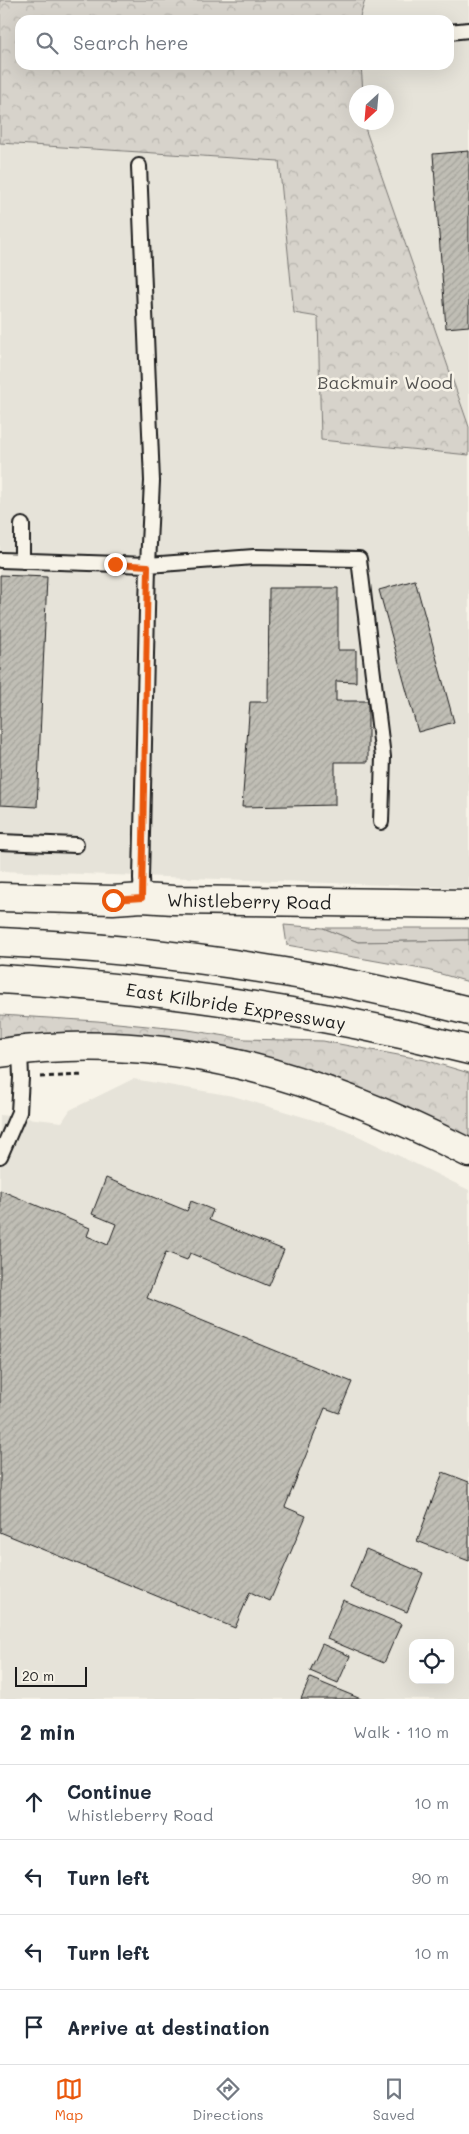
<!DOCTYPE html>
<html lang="en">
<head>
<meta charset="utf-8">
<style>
  :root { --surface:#fff; --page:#f2f2f3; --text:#1f2937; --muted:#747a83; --line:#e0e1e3; --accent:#ea580c }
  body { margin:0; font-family:Mali,sans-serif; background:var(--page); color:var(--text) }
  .controls { position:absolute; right:15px; bottom:15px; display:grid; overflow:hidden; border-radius:10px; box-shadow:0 5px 20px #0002 }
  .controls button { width:45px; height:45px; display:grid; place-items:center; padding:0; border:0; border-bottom:1px solid var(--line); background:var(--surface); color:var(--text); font:25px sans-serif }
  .compass { position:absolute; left:349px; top:85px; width:45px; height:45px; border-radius:50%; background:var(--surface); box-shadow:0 5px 20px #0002; rotate:206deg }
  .scale { position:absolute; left:15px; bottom:12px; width:72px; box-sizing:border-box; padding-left:5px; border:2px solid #1c1c1c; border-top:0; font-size:14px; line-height:18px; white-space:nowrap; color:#1c1c1c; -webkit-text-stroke:4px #f7f3e8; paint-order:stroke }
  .stop { position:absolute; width:15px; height:15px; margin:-11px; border:4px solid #ea580c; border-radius:50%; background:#fff }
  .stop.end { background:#ea580c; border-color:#fff; box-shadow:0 1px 5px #0008 }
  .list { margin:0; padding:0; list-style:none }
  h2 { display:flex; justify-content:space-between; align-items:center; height:65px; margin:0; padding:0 20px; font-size:21px }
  h2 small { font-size:16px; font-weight:400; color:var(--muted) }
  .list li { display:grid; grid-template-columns:32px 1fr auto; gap:15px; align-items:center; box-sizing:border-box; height:75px; padding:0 20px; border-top:1px solid var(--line) }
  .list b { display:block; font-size:19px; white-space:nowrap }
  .list p { margin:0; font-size:16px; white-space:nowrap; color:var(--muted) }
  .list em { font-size:16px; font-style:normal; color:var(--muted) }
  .icon { flex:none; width:28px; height:28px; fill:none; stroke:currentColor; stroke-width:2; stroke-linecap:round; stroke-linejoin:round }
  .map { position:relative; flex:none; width:469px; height:1699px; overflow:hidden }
  .search { position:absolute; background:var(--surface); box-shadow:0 5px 20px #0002; left:15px; right:15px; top:15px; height:55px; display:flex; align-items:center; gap:12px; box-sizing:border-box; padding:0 18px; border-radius:15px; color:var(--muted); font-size:19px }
  .sheet { height:365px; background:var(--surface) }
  nav { display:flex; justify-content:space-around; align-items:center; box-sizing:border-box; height:70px; border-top:1px solid var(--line); background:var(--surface); font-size:14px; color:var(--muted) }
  nav a { display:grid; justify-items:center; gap:2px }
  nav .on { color:var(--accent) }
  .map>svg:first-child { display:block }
  .built { fill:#e6e3d9; fill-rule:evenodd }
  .grass { fill:#d7d3cb; stroke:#7a7874 }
  .forest { fill:url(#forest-crowns); stroke:#7a7874 }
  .building { fill:url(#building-hatch); stroke:#1c1c1c }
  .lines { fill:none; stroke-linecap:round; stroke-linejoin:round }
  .service-casing { stroke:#1c1c1c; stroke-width:18 }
  .tertiary-casing { stroke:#1c1c1c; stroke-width:31 }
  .secondary-casing { stroke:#1c1c1c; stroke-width:31 }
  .trunk-casing { stroke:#1c1c1c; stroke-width:31 }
  .path { stroke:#1c1c1c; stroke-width:3; stroke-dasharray:5 4; stroke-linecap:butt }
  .service { stroke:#f7f3e8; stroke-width:14 }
  .tertiary { stroke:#f7f3e8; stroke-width:28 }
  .secondary { stroke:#f7f3e8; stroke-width:28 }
  .trunk { stroke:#f7f3e8; stroke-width:28 }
  .route { stroke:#ea580c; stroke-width:6 }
  .labels { text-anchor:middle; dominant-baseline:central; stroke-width:5; stroke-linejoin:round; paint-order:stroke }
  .park-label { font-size:18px; fill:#545351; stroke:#f7f3e8 }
  .street-label { font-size:18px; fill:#1c1c1c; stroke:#f7f3e8 }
</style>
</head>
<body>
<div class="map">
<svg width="469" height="1699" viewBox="0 0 469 1699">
  <defs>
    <pattern id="forest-crowns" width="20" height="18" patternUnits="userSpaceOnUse" patternTransform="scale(1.25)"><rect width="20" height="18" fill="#d7d3cb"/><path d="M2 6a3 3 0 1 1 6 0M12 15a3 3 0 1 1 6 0" fill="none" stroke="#b8b5ae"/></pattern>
    <pattern id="building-hatch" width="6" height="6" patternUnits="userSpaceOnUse" patternTransform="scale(1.25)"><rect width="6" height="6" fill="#c0beb5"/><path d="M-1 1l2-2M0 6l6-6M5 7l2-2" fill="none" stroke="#a4a39b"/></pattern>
  </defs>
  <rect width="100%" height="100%" fill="#f7f3e8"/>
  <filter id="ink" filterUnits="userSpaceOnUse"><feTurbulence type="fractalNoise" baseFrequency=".02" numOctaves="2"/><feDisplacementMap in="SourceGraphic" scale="10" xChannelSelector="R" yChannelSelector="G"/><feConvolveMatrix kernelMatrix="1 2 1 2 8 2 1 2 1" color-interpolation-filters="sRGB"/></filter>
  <g filter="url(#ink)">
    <path class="built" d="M365 0H469V427L366 131V123L386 122V92H363L361 65H449V20H359Z
      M0 143 279 161 294 313 318 317 321 440 469 455V888L0 871Z
      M133 1079 233 1096 344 1129 469 1190V1699H0V1115L62 1122 70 1110ZM413 1643H450V1680H413Z"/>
    <path class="grass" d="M323 928H469V940L358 942Z"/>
    <path class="forest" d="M0 0H365L359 20H20V65H361L363 92H356V122L366 123V131L469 427V455L321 440 318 317 294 313 279 161 0 143Z
      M284 925 323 928 358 942 469 940V982L427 970 287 945Z
      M0 1015 97 1021 188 1030 245 1039 323 1041 425 1060 469 1073V1139L333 1077 190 1042 34 1035 0 1039Z"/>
    <path class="building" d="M469 151V326L446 328 433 154Z
      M0 575 47 577 37 807 0 805Z
      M415 580 454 722 418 732 379 590Z
      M269 588H338V650H356V682L336 681V701H368V762H335V805L242 807 250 702H268Z
      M106 1178 187 1211 191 1201 213 1210 209 1220 284 1250 269 1286 190 1253 187 1260 166 1252 147 1298 352 1382 339 1413 325 1408 285 1507 306 1516 270 1601 250 1592 235 1628 0 1532V1190L90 1228 87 1236 108 1245 116 1224 92 1214Z
      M443 1472 469 1482V1561L417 1541Z
      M366 1549 423 1573 407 1612 350 1588Z
      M343 1600 401 1624 384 1663 327 1639Z
      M322 1644 350 1656 338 1683 310 1671Z
      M310 1678 361 1699H301Z"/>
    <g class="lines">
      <defs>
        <path id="service" d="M449 32 469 30
          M139 166 152 481 148 565 254 557 359 559 383 757 381 822
          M22 525V561
          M0 560 148 565 141 878 142 898
          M0 842 76 845
          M0 1156 19 1112 21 1078 20 1050"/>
        <path id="tertiary" d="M0 1053C170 1028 319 1077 469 1153"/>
        <path id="secondary" d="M0 897 113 900 142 898 174 900 469 904"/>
        <path id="trunk" d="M0 942C158 949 316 972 469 1011
          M0 979C158 988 316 1011 469 1050"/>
      </defs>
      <use href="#service" class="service-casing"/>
      <use href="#tertiary" class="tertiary-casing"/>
      <use href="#secondary" class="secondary-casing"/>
      <use href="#trunk" class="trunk-casing"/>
      <path class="path" d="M40 1077 84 1075"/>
      <use href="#service" class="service"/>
      <use href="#tertiary" class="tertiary"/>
      <use href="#secondary" class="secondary"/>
      <use href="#trunk" class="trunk"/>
    </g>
  </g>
  <g class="lines" filter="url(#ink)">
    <path class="route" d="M113 900 142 898 148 566 115 564"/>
  </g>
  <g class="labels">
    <g class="park-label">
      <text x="385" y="382">Backmuir Wood</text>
    </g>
    <g class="street-label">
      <text transform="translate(249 901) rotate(1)">Whistleberry Road</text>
      <text transform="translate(236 1006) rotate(9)">East Kilbride Expressway</text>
    </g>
  </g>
</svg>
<div class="controls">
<button><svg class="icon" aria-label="locate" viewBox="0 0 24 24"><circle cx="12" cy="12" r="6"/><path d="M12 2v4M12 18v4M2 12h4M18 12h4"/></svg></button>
</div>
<svg class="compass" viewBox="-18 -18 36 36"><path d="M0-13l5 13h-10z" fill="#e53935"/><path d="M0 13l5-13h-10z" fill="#747a83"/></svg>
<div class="scale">20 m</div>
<div class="stop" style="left:113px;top:900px"></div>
<div class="stop end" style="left:115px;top:564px"></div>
<div class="search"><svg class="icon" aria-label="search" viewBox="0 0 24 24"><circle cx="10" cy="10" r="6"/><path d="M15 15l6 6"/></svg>Search here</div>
</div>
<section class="sheet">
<h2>2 min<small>Walk · 110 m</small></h2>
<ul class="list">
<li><svg class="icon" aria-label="ahead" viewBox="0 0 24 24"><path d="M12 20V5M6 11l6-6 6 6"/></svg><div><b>Continue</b><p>Whistleberry Road</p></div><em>10 m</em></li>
<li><svg class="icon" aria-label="left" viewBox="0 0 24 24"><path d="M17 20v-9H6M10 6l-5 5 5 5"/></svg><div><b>Turn left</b></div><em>90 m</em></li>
<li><svg class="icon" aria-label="left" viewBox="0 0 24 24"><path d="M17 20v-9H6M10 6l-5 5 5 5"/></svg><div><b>Turn left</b></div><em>10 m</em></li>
<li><svg class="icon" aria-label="arrive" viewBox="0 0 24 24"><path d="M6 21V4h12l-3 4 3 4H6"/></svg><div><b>Arrive at destination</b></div></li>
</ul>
</section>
<nav>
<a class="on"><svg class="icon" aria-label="map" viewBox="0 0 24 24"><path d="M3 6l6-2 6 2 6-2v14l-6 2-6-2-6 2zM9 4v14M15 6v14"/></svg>Map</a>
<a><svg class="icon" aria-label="directions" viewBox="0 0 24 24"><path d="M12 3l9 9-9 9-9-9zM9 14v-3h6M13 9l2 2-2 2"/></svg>Directions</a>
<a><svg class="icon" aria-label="saved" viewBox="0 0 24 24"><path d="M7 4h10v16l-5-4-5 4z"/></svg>Saved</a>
</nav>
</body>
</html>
